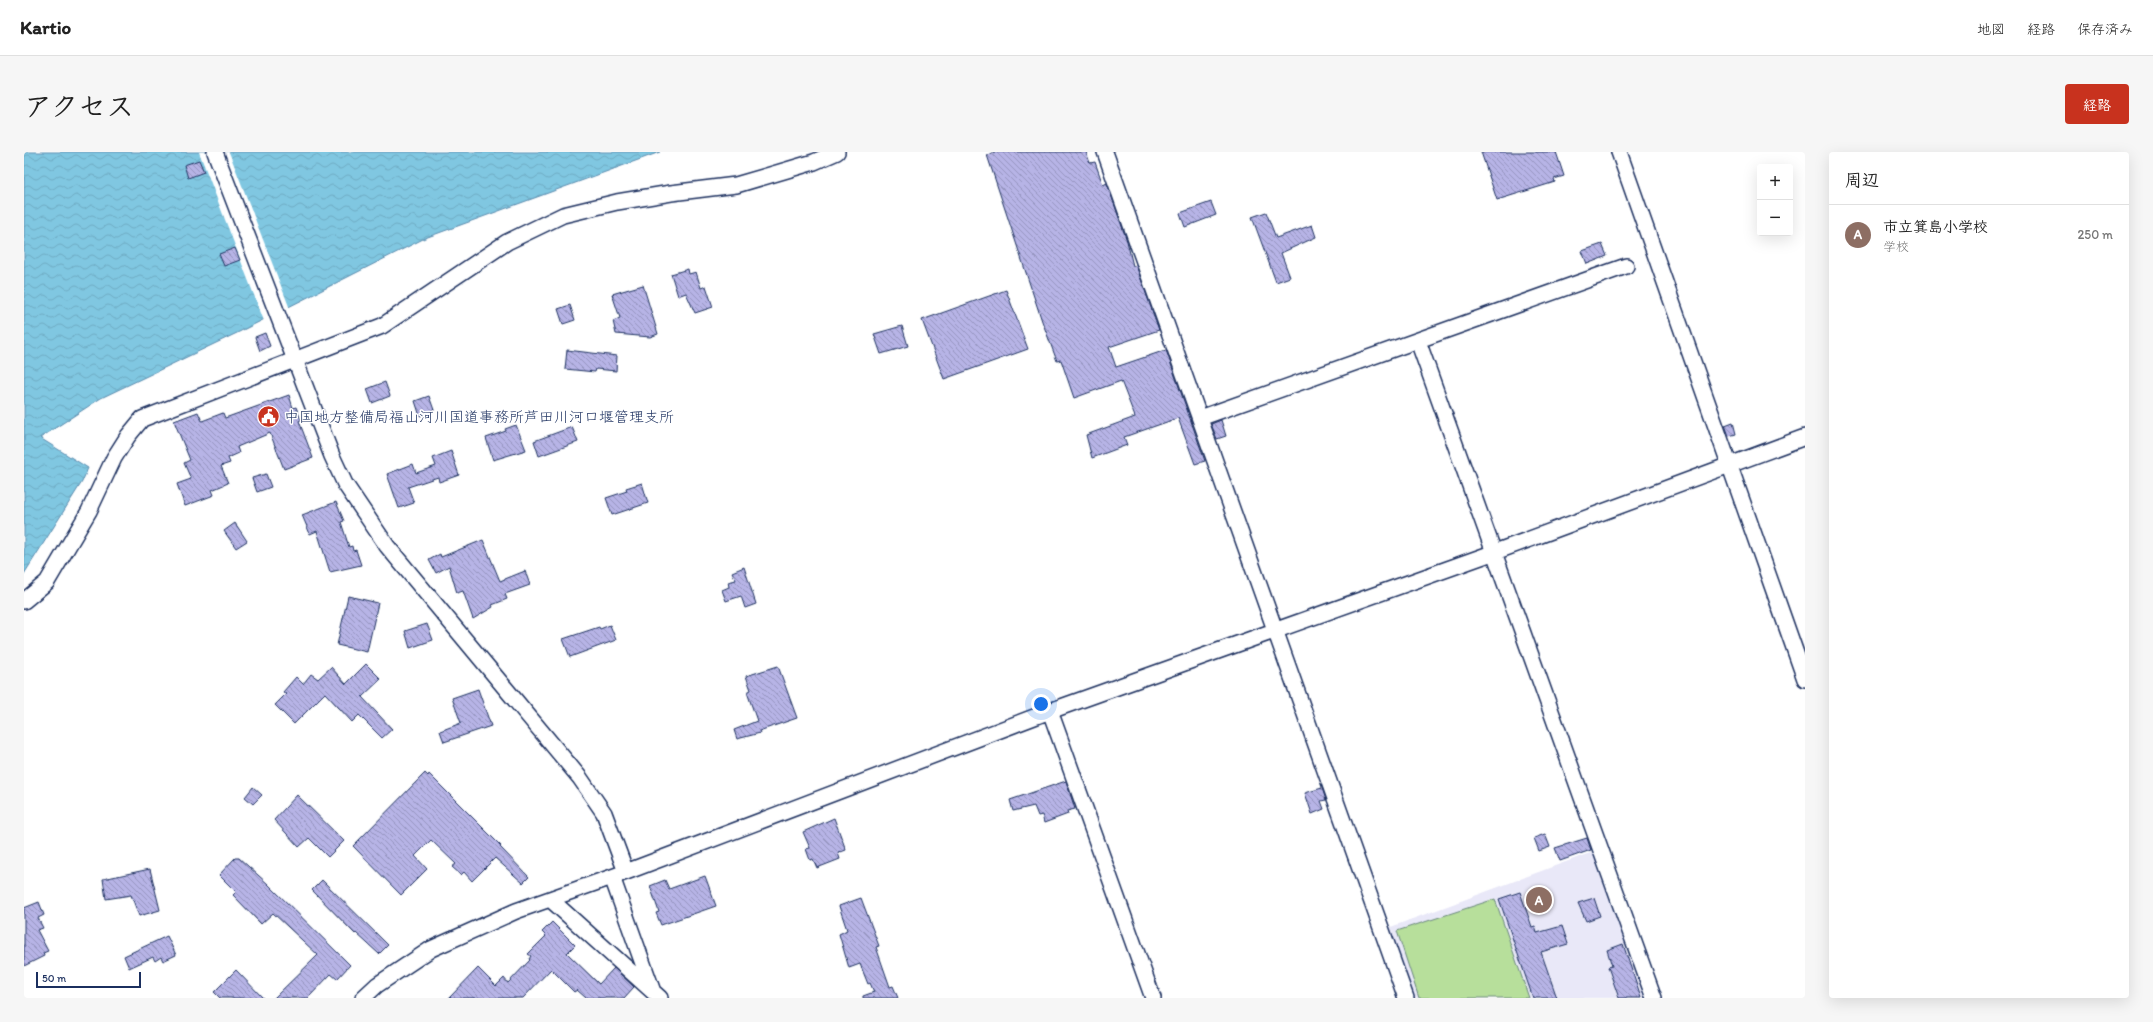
<!DOCTYPE html>
<html lang="ja">
<head>
<meta charset="utf-8">
<style>
  :root { --surface:#fff; --page:#f6f6f6; --text:#222; --muted:#767676; --line:#e0e0e0; --accent:#c8321e }
  body { margin:0; font-family:Itim,"Klee One",sans-serif; background:var(--page); color:var(--text) }
  .controls { position:absolute; right:12px; top:12px; display:grid; overflow:hidden; border-radius:4px; box-shadow:0 4px 16px #0002 }
  .controls button { width:36px; height:36px; display:grid; place-items:center; padding:0; border:0; border-bottom:1px solid var(--line); background:var(--surface); color:var(--text); font:20px sans-serif }
  .scale { position:absolute; left:12px; bottom:10px; width:105px; box-sizing:border-box; padding-left:4px; border:2px solid #1b2f5e; border-top:0; font-size:11px; line-height:14px; white-space:nowrap; color:#1b2f5e; -webkit-text-stroke:3px #fff; paint-order:stroke }
  .you { position:absolute; left:1017px; top:552px; width:14px; height:14px; margin:-10px; border:3px solid #fff; border-radius:50%; background:#1a73e8; box-shadow:0 0 0 6px #1a73e833 }
  .badge { display:grid; place-items:center; width:26px; height:26px; border-radius:50%; background:var(--accent); color:#fff; font-size:13px; font-weight:700 }
  .pin { position:absolute; translate:-50% -50%; border:2px solid #fff; box-shadow:0 1px 4px #0006 }
  .list { margin:0; padding:0; list-style:none }
  h2 { display:flex; justify-content:space-between; align-items:center; height:52px; margin:0; padding:0 16px; font-size:17px }
  h2 small { font-size:13px; font-weight:400; color:var(--muted) }
  .list li { display:grid; grid-template-columns:26px 1fr auto; gap:12px; align-items:center; box-sizing:border-box; height:60px; padding:0 16px; border-top:1px solid var(--line) }
  .list b { display:block; font-size:15px; white-space:nowrap }
  .list p { margin:0; font-size:13px; white-space:nowrap; color:var(--muted) }
  .list em { font-size:13px; font-style:normal; color:var(--muted) }
  .map { position:relative; flex:none; width:1781px; height:846px; overflow:hidden; border-radius:4px }
  header { display:flex; align-items:center; gap:24px; box-sizing:border-box; height:56px; padding:0 20px; background:var(--surface); border-bottom:1px solid var(--line) }
  header strong { font-size:19px }
  nav { display:flex; gap:22px; margin-inline-start:auto; font-size:14px }
  .intro { display:flex; align-items:center; justify-content:space-between; box-sizing:border-box; height:96px; padding:0 24px }
  h1 { margin:0; font-size:28px }
  .button { padding:10px 18px; border-radius:4px; background:var(--accent); color:#fff; font-size:14px; font-weight:700 }
  main { display:flex; gap:24px; padding:0 24px }
  aside { flex:1; background:var(--surface); border-radius:4px; box-shadow:0 4px 16px #0002 }
  .map>svg:first-child { display:block }
  .built { fill:#e9e8f8 }
  .garden { fill:#b7df9b; stroke:#69877c }
  .water { fill:url(#water-waves); stroke:#588aad }
  .pier { fill:#fff }
  .building { fill:url(#building-back-hatch); stroke:#1b2f5e }
  .lines { fill:none; stroke-linecap:round; stroke-linejoin:round }
  .minor-casing { stroke:#1b2f5e; stroke-width:18 }
  .minor { stroke:#fff; stroke-width:15 }
  .labels { text-anchor:middle; dominant-baseline:central; stroke-width:3; stroke-linejoin:round; paint-order:stroke }
  .poi-label { font-size:15px; fill:#1b2f5e; stroke:#fff; text-anchor:start }
</style>
</head>
<body>
<header>
<strong>Kartio</strong>
<nav><a>地図</a><a>経路</a><a>保存済み</a></nav>
</header>
<div class="intro"><h1>アクセス</h1><a class="button">経路</a></div>
<main>
<div class="map">
<svg width="1781" height="846" viewBox="0 0 1781 846">
  <defs>
    <pattern id="water-waves" width="16" height="10" patternUnits="userSpaceOnUse"><rect width="16" height="10" fill="#80c7e1"/><path d="M0 5q4-4 8 0t8 0" fill="none" stroke="#6eabc3"/></pattern>
    <pattern id="building-back-hatch" width="6" height="6" patternUnits="userSpaceOnUse"><rect width="6" height="6" fill="#b7b4e6"/><path d="M-1 5l2 2M0 0l6 6M5-1l2 2" fill="none" stroke="#9493be"/></pattern>
  </defs>
  <rect width="100%" height="100%" fill="#fff"/>
  <filter id="ink" filterUnits="userSpaceOnUse"><feTurbulence type="fractalNoise" baseFrequency=".025" numOctaves="2"/><feDisplacementMap in="SourceGraphic" scale="8" xChannelSelector="R" yChannelSelector="G"/><feConvolveMatrix kernelMatrix="1 2 1 2 8 2 1 2 1" color-interpolation-filters="sRGB"/></filter>
  <g filter="url(#ink)">
    <path class="built" d="M1574 698 1625 846H1389L1364 776Z"/>
    <path class="garden" d="M1471 747 1505 846H1395L1373 779Z"/>
    <path class="water" d="M0 0H636L401 86 213 181 77 246 16 286 64 316 58 330 0 422Z"/>
    <path class="pier" d="M175 0H205L266 157 240 169Z"/>
    <path class="building" d="M971 0H1062L1066 11 1071 10 1079 33 1083 31 1103 89 1109 114 1112 113 1135 178 1085 195 1092 215 1142 198 1181 309 1171 312 1154 266 1100 285 1103 293 1068 306 1062 283 1111 265 1097 229 1050 246 1037 208 1033 209 1018 169 963 3Z
      M1457 0H1532L1540 24 1530 27 1531 30 1473 48Z
      M175 8 180 20 164 26 160 13Z
      M1187 50 1192 63 1161 75 1156 61Z
      M1242 60 1252 86 1288 73 1292 85 1257 101 1266 125 1252 130 1228 65Z
      M1578 92 1583 104 1563 112 1558 99Z
      M211 96 216 108 200 114 195 102Z
      M664 117 665 122 672 120 677 136 682 134 689 155 671 161 662 141 654 144 647 122Z
      M619 133 634 182 626 185 592 182 589 169 596 166 588 142Z
      M982 138 1004 197 920 227 898 168Z
      M546 153 551 168 539 172 534 157Z
      M878 174 884 194 857 202 850 182Z
      M241 181 246 194 236 199 231 185Z
      M543 198 593 204 592 219 572 217 571 220 541 217Z
      M361 230 366 244 348 251 343 237Z
      M265 243 269 256 272 255 277 268 275 269 289 306 260 317 246 281 213 295 215 301 204 306 206 311 197 314 204 331 188 338 190 343 161 354 153 332 167 327 160 311 166 308 150 269 174 260 178 269 199 261 201 266Z
      M405 244 410 258 396 264 391 249Z
      M1197 268 1202 284 1193 287 1187 272Z
      M1709 270 1712 282 1705 284 1701 273Z
      M492 273 502 298 469 308 462 286 482 279 481 277Z
      M548 275 554 290 515 304 510 289Z
      M427 299 435 323 415 330 414 325 384 335 390 351 375 356 363 322 389 312 392 321 412 314 409 306Z
      M242 322 247 335 233 340 228 326Z
      M618 331 624 351 588 363 582 346 603 339 602 336Z
      M312 350 320 369 317 370 325 395 328 394 329 399 332 398 337 413 306 420 293 379 286 382 278 363Z
      M211 371 223 389 212 396 200 379Z
      M459 388 476 429 501 419 506 433 481 442 483 447 468 453 469 455 449 467 439 439 433 441 425 414 412 421 405 408 416 402 417 405Z
      M720 415 732 452 721 456 717 444 702 449 698 438 705 435 704 430 712 428 708 420Z
      M324 444 354 451 343 500 313 493Z
      M403 472 409 488 386 496 381 479Z
      M586 473 592 488 546 505 539 487 575 475 576 477Z
      M342 512 357 527 338 545 368 577 358 586 335 563 328 570 301 541 270 572 251 553 262 542 259 540 272 525 279 532 287 522 294 527 307 515 322 532Z
      M754 514 773 566 735 579 736 581 713 587 710 578 733 569 723 540 727 538 722 524Z
      M454 537 467 574 420 590 416 579 437 571 428 546Z
      M401 621 404 624 405 622 477 694 476 695 505 725 499 731 471 706 448 729 440 720 437 723 428 715 432 712 407 688 391 704 403 717 377 743 329 694Z
      M1042 629 1051 657 1043 659 1044 662 1020 671 1018 663 1014 664 1010 654 989 659 986 648Z
      M229 635 238 643 229 652 221 645Z
      M1298 636 1302 648 1297 649 1300 657 1288 662 1281 641Z
      M273 643 320 689 304 705 285 686 275 695 250 668Z
      M810 666 822 698 814 701 816 707 793 716 789 707 786 708 782 697 786 696 779 680Z
      M1521 682 1526 695 1515 699 1510 686Z
      M1563 686 1567 698 1536 709 1531 696Z
      M211 706H215L244 732 326 813 313 827 307 822 284 846H250L294 803 249 761 237 772 209 743 212 740 195 723Z
      M126 717 136 758 115 764 107 743 82 747 79 727Z
      M681 724 692 754 637 773 632 761 635 760 626 734 641 728 645 737Z
      M298 728 364 793 355 802 332 781 331 782 288 738Z
      M1496 740 1508 775 1511 774 1513 781 1538 774 1544 792 1517 800 1533 846H1509L1475 747Z
      M837 746 855 794 852 795 866 835 869 834 874 846H839V844L850 840 846 831 844 832 836 812 825 816 815 782 823 778 815 754Z
      M1570 746 1576 764 1562 769 1554 751Z
      M15 750 20 763 14 766 19 776 13 778 24 799 19 801 20 804 0 814V756Z
      M528 770 551 793 543 801 575 832 590 816 610 835 600 846H562L553 838 550 840 527 817 499 846H425L454 816 472 834 480 826 484 831 506 808 505 807 507 804 504 802 522 784 518 780Z
      M143 784 152 803 139 809 137 805 131 809 129 805 105 816 100 804Z
      M1599 792 1617 846H1595L1584 815 1588 814 1583 798Z
      M212 818 239 846H196L190 840Z"/>
    <g class="lines">
      <defs>
        <path id="minor" d="M191 0 308 304 321 332 363 394 556 626 580 661 602 720
          M1081 0 1382 846
          M1595 0 1781 527
          M1394 189 1630 846
          M1176 266 1602 114
          M0 449 23 430 65 359 90 306 104 284 118 267 358 174 483 90 539 63 593 50 647 41 712 33 790 10 813 0
          M1026 559 1129 846
          M588 725 628 837
          M526 747 636 846
          M339 846 353 833 407 797 492 759 602 720 1026 559 1471 400 1781 285"/>
      </defs>
      <use href="#minor" class="minor-casing"/>
      <use href="#minor" class="minor"/>
    </g>
  </g>
  <defs>
    <symbol id="civic-disc" viewBox="-11 -11 22 22"><circle r="9.5" fill="#c8321e" stroke="#fff"/><path d="M-.6-6.5H3V-4.5H.6V-3L4-1V1h2V6H-6V1h2V-1L-.6-3ZM-1.2 2.5V6h2.4V2.5Z" fill="#fff"/></symbol>
  </defs>
  <g fill-rule="evenodd">
    <use href="#civic-disc" x="232" y="252" width="25" height="25"/>
  </g>
  <g class="labels">
    <g class="poi-label">
      <text x="260" y="265">中国地方整備局福山河川国道事務所芦田川河口堰管理支所</text>
    </g>
  </g>
</svg>
<div class="controls">
<button>+</button>
<button>−</button>
</div>
<div class="scale">50 m</div>
<div class="you"></div>
<div class="pin badge" style="left:1515px;top:748px;background:#8d6e63">A</div>
</div>
<aside>
<h2>周辺<small></small></h2>
<ul class="list">
<li><span class="badge" style="background:#8d6e63">A</span><div><b>市立箕島小学校</b><p>学校</p></div><em>250 m</em></li>
</ul>
</aside>
</main>
</body>
</html>
